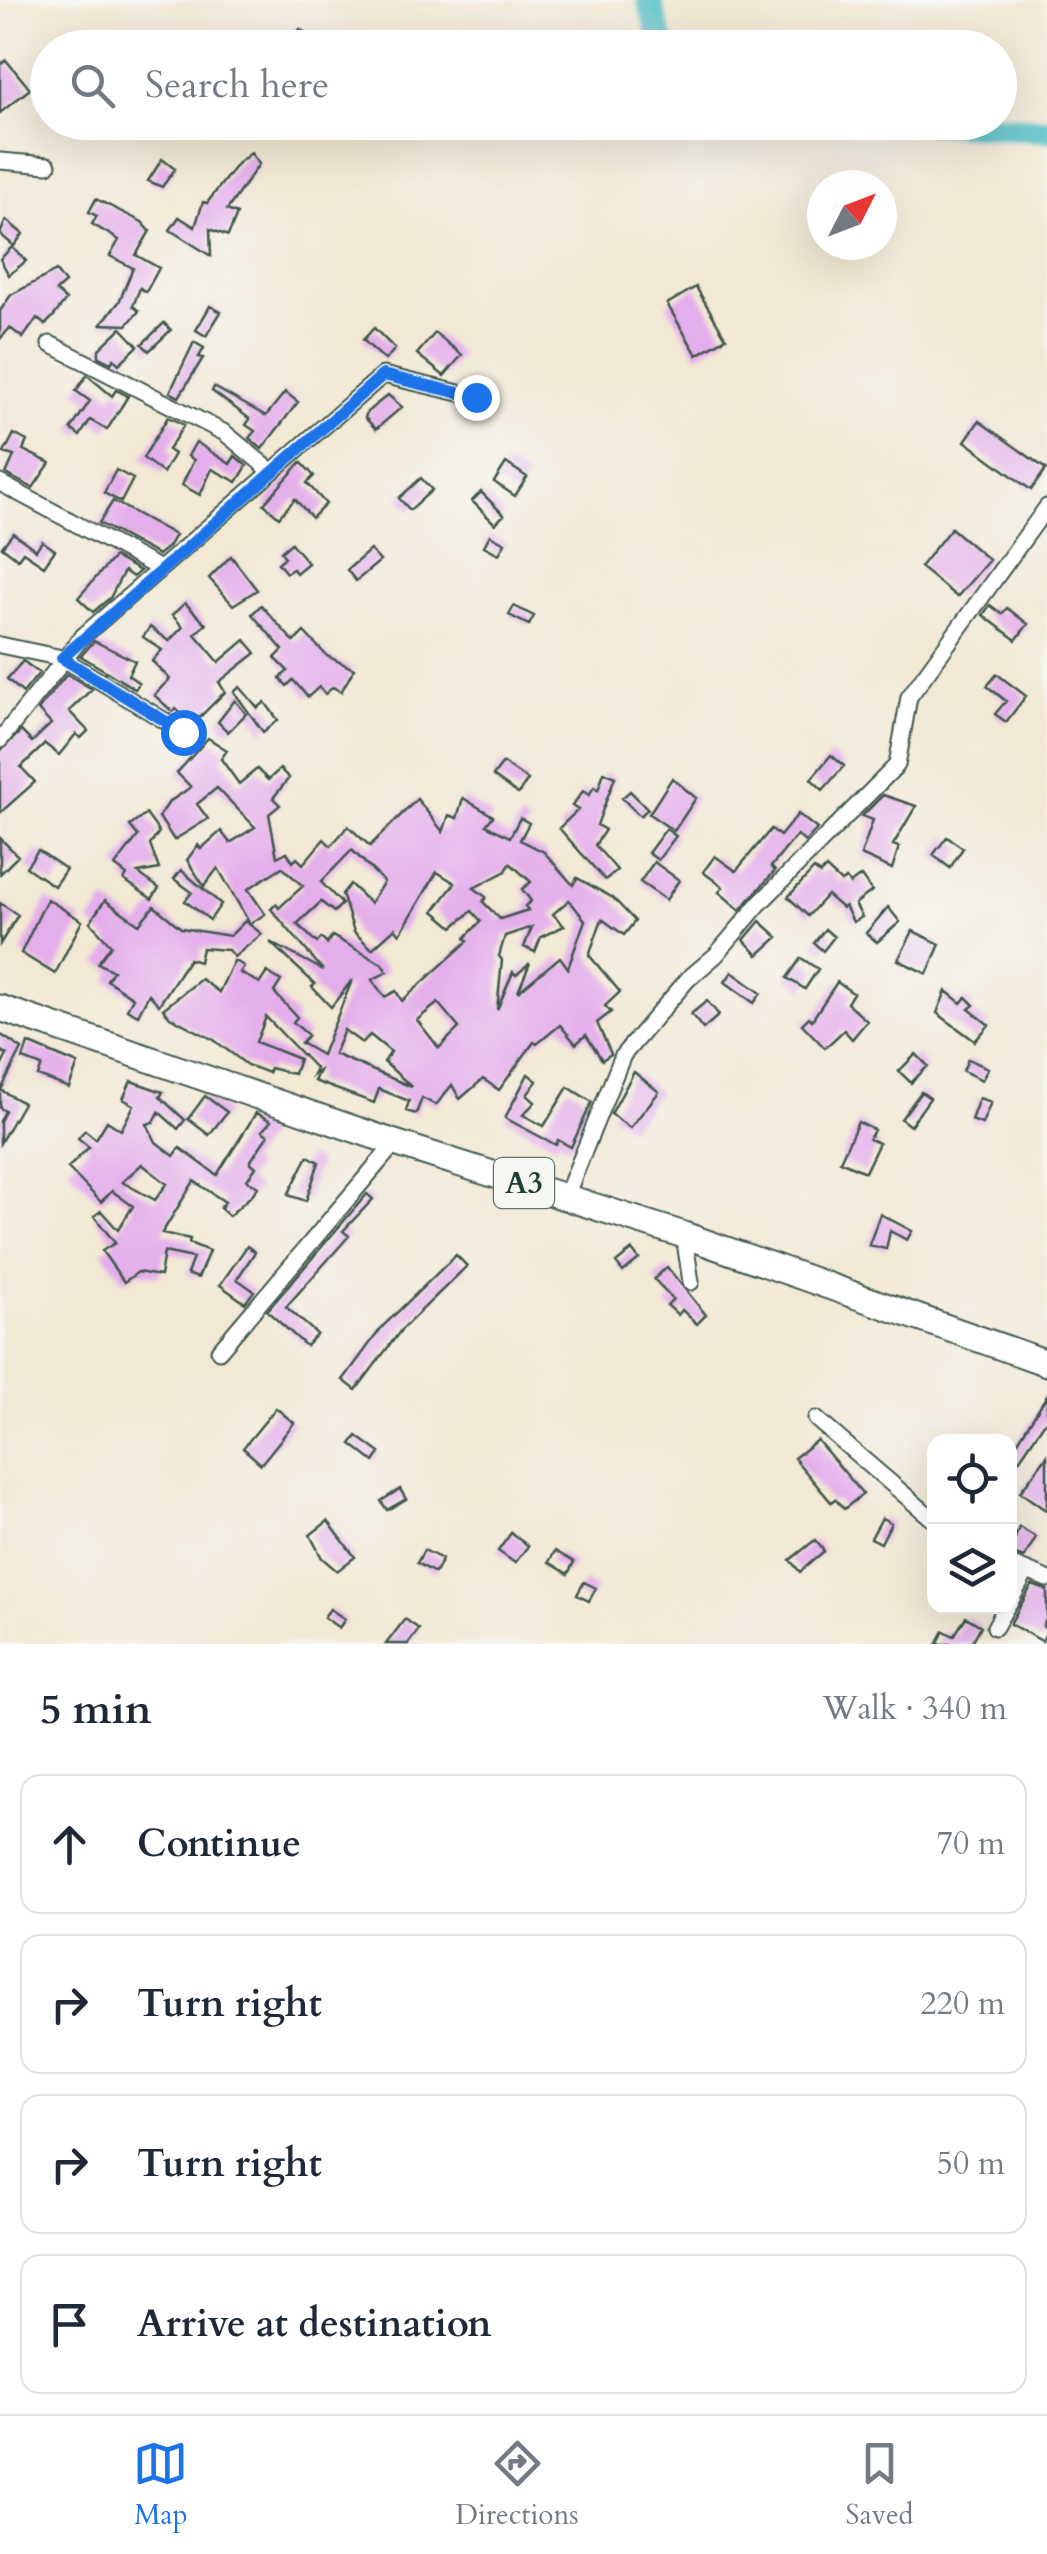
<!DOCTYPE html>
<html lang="en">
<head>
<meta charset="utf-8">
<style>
  :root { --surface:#fff; --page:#f6f6f7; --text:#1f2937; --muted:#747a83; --line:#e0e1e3; --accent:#1a73e8 }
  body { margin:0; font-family:Cardo,serif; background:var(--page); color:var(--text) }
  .controls { position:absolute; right:30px; bottom:30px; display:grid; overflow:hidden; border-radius:20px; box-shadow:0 10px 40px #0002 }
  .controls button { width:90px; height:90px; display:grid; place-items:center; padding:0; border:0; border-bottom:2px solid var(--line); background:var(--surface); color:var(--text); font:50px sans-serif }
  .compass { position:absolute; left:807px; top:170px; width:90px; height:90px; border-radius:50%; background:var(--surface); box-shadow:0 10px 40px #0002; rotate:48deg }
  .stop { position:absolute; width:30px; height:30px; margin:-22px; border:8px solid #1a73e8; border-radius:50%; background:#fff }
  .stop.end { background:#1a73e8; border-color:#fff; box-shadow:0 2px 10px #0008 }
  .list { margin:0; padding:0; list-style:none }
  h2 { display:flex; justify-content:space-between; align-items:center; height:130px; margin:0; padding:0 40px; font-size:42px }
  h2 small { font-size:32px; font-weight:400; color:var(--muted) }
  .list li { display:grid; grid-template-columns:65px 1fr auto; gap:30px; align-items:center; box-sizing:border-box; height:140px; margin:0 20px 20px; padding:0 20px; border:2px solid var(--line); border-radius:20px }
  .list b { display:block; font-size:38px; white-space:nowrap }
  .list em { font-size:32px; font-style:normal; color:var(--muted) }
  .icon { flex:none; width:55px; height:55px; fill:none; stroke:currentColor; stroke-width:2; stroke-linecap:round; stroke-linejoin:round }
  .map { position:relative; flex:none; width:1047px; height:1644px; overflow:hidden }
  .search { position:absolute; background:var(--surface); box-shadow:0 10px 40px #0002; left:30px; right:30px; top:30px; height:110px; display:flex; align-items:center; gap:25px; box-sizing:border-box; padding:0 35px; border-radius:55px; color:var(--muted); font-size:38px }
  .sheet { height:770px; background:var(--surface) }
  nav { display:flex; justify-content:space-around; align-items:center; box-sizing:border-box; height:140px; border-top:2px solid var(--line); background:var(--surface); font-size:28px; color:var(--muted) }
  nav a { display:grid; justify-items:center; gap:5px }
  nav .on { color:var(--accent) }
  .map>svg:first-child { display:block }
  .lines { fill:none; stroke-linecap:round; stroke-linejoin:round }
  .river { stroke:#51bfc6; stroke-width:25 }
  .building { fill:#e4adeb; fill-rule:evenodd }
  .minor-casing { stroke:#3f574c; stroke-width:19 }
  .trunk-casing { stroke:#3f574c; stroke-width:29 }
  .minor { stroke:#fff; stroke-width:15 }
  .trunk { stroke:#fff; stroke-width:25 }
  .route { stroke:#1a73e8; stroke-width:12 }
  .labels { text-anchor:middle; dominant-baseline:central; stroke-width:9; stroke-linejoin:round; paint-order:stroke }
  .shield { fill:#f6f6f2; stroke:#60746d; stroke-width:2.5 }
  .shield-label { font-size:30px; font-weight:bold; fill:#1f3d34 }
</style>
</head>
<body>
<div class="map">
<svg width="1047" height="1644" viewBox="0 0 1047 1644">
  <rect width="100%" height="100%" fill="#f6f6f2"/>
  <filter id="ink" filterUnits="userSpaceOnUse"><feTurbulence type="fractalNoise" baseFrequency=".01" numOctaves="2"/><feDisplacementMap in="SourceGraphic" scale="20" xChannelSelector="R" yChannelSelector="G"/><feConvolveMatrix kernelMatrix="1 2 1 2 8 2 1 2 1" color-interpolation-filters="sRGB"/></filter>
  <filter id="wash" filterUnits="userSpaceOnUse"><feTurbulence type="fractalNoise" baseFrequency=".0048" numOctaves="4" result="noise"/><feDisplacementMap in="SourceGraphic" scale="40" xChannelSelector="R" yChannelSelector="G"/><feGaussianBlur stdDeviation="2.25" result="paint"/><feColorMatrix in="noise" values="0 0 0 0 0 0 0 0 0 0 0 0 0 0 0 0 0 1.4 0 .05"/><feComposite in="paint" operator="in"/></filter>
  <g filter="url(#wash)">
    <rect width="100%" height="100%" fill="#f2e8d3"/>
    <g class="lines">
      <path class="river" d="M649 0 663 48
        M932 122 1047 130"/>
    </g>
    <g id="blocks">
      <path class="building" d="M300 29 315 40 309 48H286Z
        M6 60 30 89 0 113V65Z
        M251 153 259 164 227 210 237 214 228 236 210 229 211 256 170 230 179 217 195 227 203 202 207 203 237 164Z
        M162 159 175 169 162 187 148 181Z
        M96 199 142 222 150 231 136 255 159 268 146 292 140 288 133 306 139 311 127 325 101 324 119 302 133 268 110 256 119 240 92 224 97 216 89 212Z
        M6 220 23 234 14 246 0 234Z
        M12 247 26 261 9 275 0 259Z
        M56 271 65 283 56 291 66 300 53 317 45 325 37 318 23 338 10 328 0 339V311L11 295Z
        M696 287 726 338 697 355 667 304Z
        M210 306 221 312 206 336 196 330Z
        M164 323 171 330 149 351 142 344Z
        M121 328 138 346 119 364 114 359 111 363 99 357V349Z
        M374 328 395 349 385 360 363 340Z
        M435 333 462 355 444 376 417 354Z
        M194 342 204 348 199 357 203 358 179 397 170 392Z
        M87 375 112 396 116 390 128 396 107 430 90 420 80 436 71 429 90 401 76 391Z
        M214 387 266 416 285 392 298 402 262 449 249 438 255 431 246 425 250 419 212 391Z
        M388 395 402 407 376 429 365 418 367 412Z
        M168 417 184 425 168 450 174 454 163 473 143 458Z
        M979 421 1046 469 1031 490 965 441Z
        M14 434 27 441 23 450 50 463 33 488 6 474 14 456 4 453Z
        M196 442 230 464 235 456 247 466 237 482 212 469 200 495 182 485 194 460 188 456Z
        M301 462 314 476 307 483 326 504 312 518 295 499 279 517 264 504Z
        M506 463 527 477 515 496 494 482Z
        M116 470 133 479 121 502 104 493Z
        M421 478 432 490 410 510 399 498Z
        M481 492 504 515 495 524 472 501Z
        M113 501 175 535 168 547 158 555 99 523Z
        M951 528 989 560 957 597 920 567Z
        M13 533 36 550 42 541 55 550 44 566 23 552 18 559 2 547Z
        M490 535 505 543 499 554 484 546Z
        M291 543 308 563 296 573 293 569 286 573 278 563 285 557 281 552Z
        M370 550 380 561 356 581 347 570Z
        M231 556 257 590 233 605 209 578Z
        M114 557 140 571 133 577 124 571 110 598 93 612 78 598Z
        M185 603 206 624 195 634 219 662 245 640 256 653 219 682 225 692 198 719 188 713 184 717 176 709 173 712 154 695 170 679 152 661 162 650 143 637 150 627 169 641 183 627 172 615Z
        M261 605 294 642 304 632 327 656 354 669 341 692 333 687 325 694 319 687 308 697 293 680 287 686 280 678 288 671 275 658 283 650 252 614Z
        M990 605 1002 614 1007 608 1028 624 1016 640 983 615Z
        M514 606 534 616 529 625 509 615Z
        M94 641 135 661 128 675 139 683 135 689 81 656Z
        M23 661 39 673 23 693 7 679Z
        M67 674 92 689 69 711 88 731 81 738 76 734 59 755 45 744 21 767 35 782 0 813V751L21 731 32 742 51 724 38 710Z
        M997 674 1026 696 1006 722 995 714 1006 701 987 686Z
        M240 687 258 708 265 702 278 720 263 732 234 692Z
        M235 700 246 714 228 732 218 722Z
        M208 738 227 750 221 759 239 784 257 769 268 780 280 769 289 778 273 798 280 805 269 814 277 857 287 852 293 862 297 858 303 864 324 839 331 846 348 826 370 846 417 799 443 832 449 815 457 818 463 798 493 816 486 825 510 837 520 818 529 823 520 840 544 852 573 885 577 878 613 898 635 921 624 935 602 919 589 955 620 992 605 1006 611 1012 597 1023 611 1054 602 1060 586 1035 576 1044 560 1025 537 1044 534 1042 499 1090 483 1079 460 1099 452 1085 436 1105 422 1098 416 1114 406 1111 409 1101 379 1089 374 1103 314 1081 319 1071 313 1075 316 1069 266 1017 256 1042 299 1059 294 1074 270 1068 268 1073 247 1065 214 1040 170 1017 163 1009 201 979 219 992 234 961 244 966 240 973 260 983 267 972 281 981 274 992 297 1017 293 1022 308 1035 301 1043 322 1055 352 980 331 1007 312 987 315 984 270 942 323 970 271 909 276 904 279 908 303 886 282 867 248 889 265 914 250 924 218 868 204 886 187 860 198 845 201 849 221 831 230 843 255 827 217 788 197 804 208 819 174 840 159 817 169 802 191 787 177 773ZM352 850 384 882 370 903 350 884 342 894 354 932 372 949 395 928 400 934 437 872 455 883 434 911 453 927 472 911 481 921 465 938 468 941 402 1001 396 991 385 997 372 980 387 972 382 964 332 936 327 944 321 938 317 943 297 924 321 902 334 912 342 904 321 882ZM510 863 531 882 522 889 531 901 525 906 528 910 500 919 483 902 486 897 474 888 506 871ZM569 900 585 920 568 968 560 957 518 992 530 963 516 975 513 972 497 1010 502 960 499 956 505 936 532 927 524 947 535 952 541 937 564 926 553 914ZM438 1003 459 1028 439 1048 417 1020ZM344 1030 362 1043 370 1035 391 1052 384 1062 412 1087 334 1054Z
        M831 755 844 766 823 790 811 779Z
        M503 763 528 780 518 794 493 776Z
        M604 772 615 777 597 825 605 830 595 845 617 870 605 880 559 828 578 810 572 806 583 791 589 795 594 787 598 790Z
        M672 778 696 798 674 831 649 814Z
        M630 791 648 809 640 816 622 798Z
        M883 795 916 806 893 845 899 847 892 869 861 855 873 820 862 816Z
        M146 814 159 832 150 845 159 869 138 873 159 888 152 899 124 880 127 875 115 866 138 836 130 826Z
        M798 814 817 829 805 842 797 835 771 867 775 871 740 910 719 892 723 887 703 872 715 856 736 871 771 829 780 836Z
        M666 829 676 836 658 860 648 853Z
        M947 837 963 848 950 868 933 855Z
        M0 838 18 856 0 874Z
        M38 850 66 869 54 886 26 867Z
        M654 862 679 880 666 900 640 882Z
        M826 868 841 882 846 879 850 884 861 876 872 891 855 904 862 917 853 922 845 906 842 908 827 895 808 916 788 897 814 869 820 874Z
        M181 870 221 904 210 920 185 901 192 892 174 879Z
        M47 899 82 921 55 974 21 953Z
        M105 900 139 924 154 906 181 928 230 936 245 921 262 934 234 957 228 950 202 948 199 962 189 959 159 1005 149 994 138 1015 127 1009 133 998 107 980 113 971 98 963 111 945 90 922Z
        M0 903 18 915 0 944Z
        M888 907 900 922 877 942 866 933Z
        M760 921 778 937 758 955 744 940Z
        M825 929 834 937 823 951 814 943Z
        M913 931 940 944 927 974 898 960Z
        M801 958 818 969 805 989 787 978Z
        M732 972 761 993 754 1003 725 982Z
        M837 982 853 993 847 1003 867 1021 852 1039 844 1030 825 1048 802 1024 809 1017 812 1020Z
        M946 991 961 1003 966 997 974 1005 969 1009 989 1025 975 1041 937 1013Z
        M707 1001 719 1015 703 1029 691 1014Z
        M0 1034 22 1049 1 1090 23 1103 0 1143V1121L5 1111 0 1108V1069L7 1055 0 1050Z
        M28 1043 78 1064 69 1088 38 1076 42 1066 23 1059Z
        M916 1054 928 1066 911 1083 899 1071Z
        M968 1059 988 1068 982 1080 963 1071Z
        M634 1072 659 1092 630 1128 611 1114Z
        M528 1074 537 1081 527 1095 535 1102 523 1115 544 1126 568 1087 592 1102 571 1147 558 1140 556 1145 505 1118Z
        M131 1081 163 1092 160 1097 185 1120 178 1129 159 1112 154 1122 147 1124 156 1142 174 1156 180 1148 217 1175 256 1113 271 1121 262 1131 268 1135 250 1162 256 1167 247 1180 258 1187 251 1196 229 1216 220 1208 225 1202 194 1181 162 1233 190 1239 189 1243 209 1251 198 1278 187 1274 193 1258 164 1252 160 1276 138 1272 124 1282 102 1251 115 1243 94 1216 101 1211 118 1230 133 1206 112 1191 101 1202 68 1168 89 1147 78 1138 85 1130 96 1139 107 1121 121 1130 134 1105 123 1099ZM142 1164 167 1184 155 1200 122 1182Z
        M921 1092 930 1098 910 1126 901 1119Z
        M205 1096 227 1112 209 1135 188 1119Z
        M979 1098 991 1102 982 1124 971 1120Z
        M858 1122 874 1130 869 1139 879 1143 865 1172 840 1161Z
        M308 1156 319 1162 306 1201 288 1195Z
        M367 1194 373 1199 343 1231 349 1236 286 1307 317 1334 306 1346 267 1311Z
        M880 1214 912 1231 907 1240 890 1231 886 1249 869 1245Z
        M247 1246 255 1252 237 1279 254 1291 245 1303 220 1285Z
        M632 1250 639 1259 623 1272 616 1263Z
        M456 1255 467 1266 401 1330 356 1390 343 1380 382 1327Z
        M667 1267 706 1315 697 1324 682 1310 678 1315 667 1305 673 1299 654 1279Z
        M1047 1395V1419L1019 1460 1010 1454Z
        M276 1408 294 1423 261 1464 243 1448Z
        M357 1436 380 1453 374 1462 351 1444Z
        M817 1440 863 1494 844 1509 835 1499 831 1502 794 1458Z
        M1047 1456V1511L1020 1492Z
        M400 1489 406 1499 387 1510 381 1501Z
        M882 1518 891 1523 881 1543 871 1538Z
        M328 1521 355 1557 337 1571 322 1558 310 1535Z
        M1019 1527 1036 1537 1024 1558 1010 1553Z
        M511 1533 528 1546 515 1563 498 1551Z
        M815 1540 824 1551 800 1572 790 1560Z
        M424 1550 442 1559 435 1573 417 1563Z
        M555 1551 574 1562 568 1574 549 1562Z
        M584 1582 596 1588 589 1601 577 1595Z
        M1032 1585 1047 1590V1618L1043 1626 1047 1631 1042 1641 1010 1624Z
        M330 1609 345 1619 339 1628 324 1617Z
        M966 1617 981 1626 971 1644H937L944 1631 954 1636Z
        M405 1619 419 1629 408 1644H386Z"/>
    </g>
  </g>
  <g filter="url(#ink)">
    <use href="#blocks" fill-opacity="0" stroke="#3f574c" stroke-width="2.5"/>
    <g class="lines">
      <defs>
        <path id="minor" d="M0 161 48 165
          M50 344 225 433 271 471
          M0 483 160 569
          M0 645 62 658 183 732
          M0 740 83 636 383 375 476 397
          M566 1196 623 1055 688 979 716 955 759 904 897 765 909 697 1047 507
          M684 1235 691 1282
          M219 1351 395 1143
          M816 1419 934 1520
          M1010 1564 1047 1579
          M1010 1602 1026 1572
          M995 1627 1007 1606"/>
        <path id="trunk" d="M0 1008 395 1143 684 1235 1047 1363"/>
      </defs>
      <use href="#minor" class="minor-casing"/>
      <use href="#trunk" class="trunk-casing"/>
      <use href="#minor" class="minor"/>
      <use href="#trunk" class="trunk"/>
    </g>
  </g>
  <g class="lines" filter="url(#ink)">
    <path class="route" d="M183 732 62 658 383 375 476 397"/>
  </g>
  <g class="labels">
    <rect class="shield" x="494" y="1158" width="60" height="50" rx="8"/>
    <g class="shield-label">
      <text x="524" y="1183">A3</text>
    </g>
  </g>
</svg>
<div class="controls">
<button><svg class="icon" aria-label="locate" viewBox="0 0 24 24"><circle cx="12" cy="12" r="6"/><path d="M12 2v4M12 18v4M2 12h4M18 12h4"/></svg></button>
<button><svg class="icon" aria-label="layers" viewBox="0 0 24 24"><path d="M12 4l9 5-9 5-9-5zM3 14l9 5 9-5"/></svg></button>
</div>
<svg class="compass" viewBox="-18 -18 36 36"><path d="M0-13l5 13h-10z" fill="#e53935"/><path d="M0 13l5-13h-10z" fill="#747a83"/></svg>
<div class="stop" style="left:183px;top:732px"></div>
<div class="stop end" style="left:476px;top:397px"></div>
<div class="search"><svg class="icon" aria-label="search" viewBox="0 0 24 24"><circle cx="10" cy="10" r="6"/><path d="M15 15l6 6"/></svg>Search here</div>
</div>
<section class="sheet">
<h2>5 min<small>Walk · 340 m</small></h2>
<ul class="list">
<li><svg class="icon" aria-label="ahead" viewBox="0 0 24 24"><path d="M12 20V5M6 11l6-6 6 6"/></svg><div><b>Continue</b></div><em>70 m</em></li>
<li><svg class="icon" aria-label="right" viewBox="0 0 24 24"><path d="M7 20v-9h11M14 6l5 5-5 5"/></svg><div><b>Turn right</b></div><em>220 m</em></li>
<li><svg class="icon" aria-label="right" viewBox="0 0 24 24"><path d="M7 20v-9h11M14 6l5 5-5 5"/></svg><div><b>Turn right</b></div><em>50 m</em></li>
<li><svg class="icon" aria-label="arrive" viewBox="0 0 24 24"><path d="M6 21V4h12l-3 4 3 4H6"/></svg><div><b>Arrive at destination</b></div></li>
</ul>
</section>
<nav>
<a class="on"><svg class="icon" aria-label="map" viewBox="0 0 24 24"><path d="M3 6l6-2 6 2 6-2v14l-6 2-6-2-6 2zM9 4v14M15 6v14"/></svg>Map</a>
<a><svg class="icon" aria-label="directions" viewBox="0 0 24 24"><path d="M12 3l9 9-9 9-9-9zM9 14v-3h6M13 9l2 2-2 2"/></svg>Directions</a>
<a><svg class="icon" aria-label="saved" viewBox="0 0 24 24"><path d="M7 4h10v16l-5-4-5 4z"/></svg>Saved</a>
</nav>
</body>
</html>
